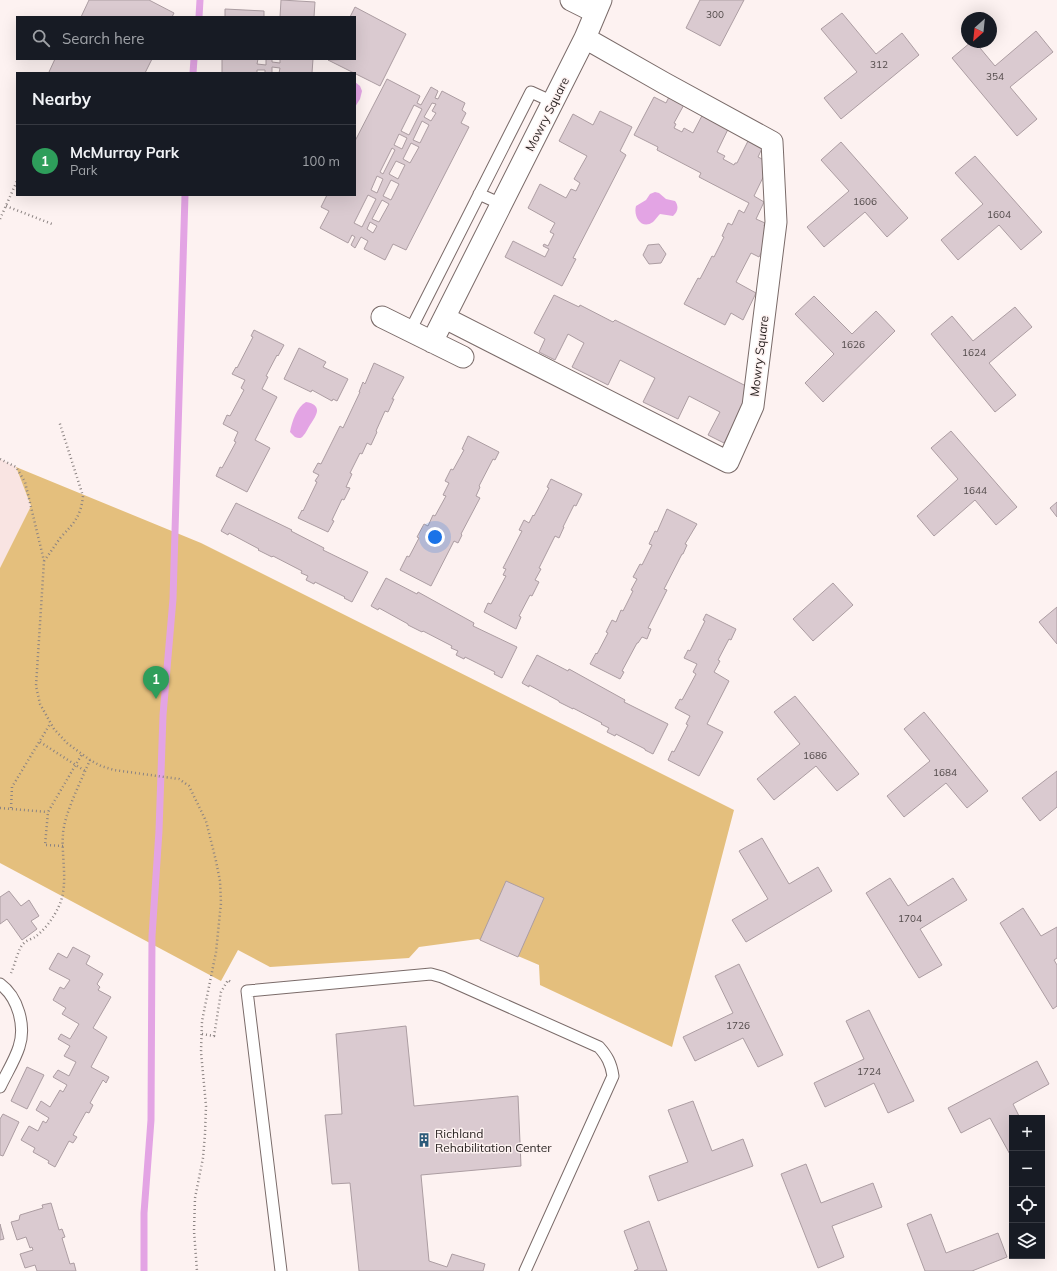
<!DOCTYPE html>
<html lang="en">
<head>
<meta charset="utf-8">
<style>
  :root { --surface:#171b24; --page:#242831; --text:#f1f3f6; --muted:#9ea1a6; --line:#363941; --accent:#8c9099 }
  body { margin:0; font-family:Mulish,sans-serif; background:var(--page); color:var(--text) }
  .controls { position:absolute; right:12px; bottom:12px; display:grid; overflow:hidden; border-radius:0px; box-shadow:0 4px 16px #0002 }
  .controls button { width:36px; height:36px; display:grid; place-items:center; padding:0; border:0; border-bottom:1px solid var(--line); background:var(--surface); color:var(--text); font:20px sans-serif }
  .compass { position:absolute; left:961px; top:12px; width:36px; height:36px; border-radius:50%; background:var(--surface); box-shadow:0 4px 16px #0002; rotate:207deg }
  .you { position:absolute; left:435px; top:537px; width:14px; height:14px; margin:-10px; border:3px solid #fff; border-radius:50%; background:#1a73e8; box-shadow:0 0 0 6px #1a73e833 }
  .badge { display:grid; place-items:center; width:26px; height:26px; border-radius:50%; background:var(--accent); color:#fff; font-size:13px; font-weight:700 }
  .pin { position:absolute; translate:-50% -33px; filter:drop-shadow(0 1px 2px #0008) }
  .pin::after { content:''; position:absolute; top:21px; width:14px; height:12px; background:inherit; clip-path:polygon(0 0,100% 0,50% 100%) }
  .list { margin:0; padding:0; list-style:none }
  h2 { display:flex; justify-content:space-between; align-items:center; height:52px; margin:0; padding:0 16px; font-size:17px }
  h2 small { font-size:13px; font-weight:400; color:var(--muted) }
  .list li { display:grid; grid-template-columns:26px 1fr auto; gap:12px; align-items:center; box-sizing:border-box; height:72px; padding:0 16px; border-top:1px solid var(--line) }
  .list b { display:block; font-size:15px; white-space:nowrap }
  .list p { margin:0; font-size:13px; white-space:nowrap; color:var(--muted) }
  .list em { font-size:13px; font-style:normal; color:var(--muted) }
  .icon { flex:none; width:22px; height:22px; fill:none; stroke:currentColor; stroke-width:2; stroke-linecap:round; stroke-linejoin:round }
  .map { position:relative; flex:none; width:1057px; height:1271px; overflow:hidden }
  .search { position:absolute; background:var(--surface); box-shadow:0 4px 16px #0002; left:16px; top:16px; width:340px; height:44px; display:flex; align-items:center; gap:10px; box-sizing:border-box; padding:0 14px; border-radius:0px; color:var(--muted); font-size:15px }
  .panel { position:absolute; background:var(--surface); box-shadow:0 4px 16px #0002; left:16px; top:72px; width:340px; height:124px; border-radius:0px }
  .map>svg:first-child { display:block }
  .built { fill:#f9e4e2 }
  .green { fill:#e4bf7d }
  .water { fill:#e3a4e4 }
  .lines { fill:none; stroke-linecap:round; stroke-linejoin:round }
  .stream { stroke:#e3a4e4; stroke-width:7 }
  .building { fill:#dacad0; stroke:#ac9da2; fill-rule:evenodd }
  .service-casing { stroke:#7a6b69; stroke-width:13 }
  .minor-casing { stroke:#7a6b69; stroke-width:23 }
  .path { stroke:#8b8382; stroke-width:2.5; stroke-dasharray:1 3; stroke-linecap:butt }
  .service { stroke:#fff; stroke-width:11 }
  .minor { stroke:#fff; stroke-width:21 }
  .labels { text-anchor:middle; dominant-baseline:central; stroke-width:3; stroke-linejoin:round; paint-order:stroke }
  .number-label { font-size:10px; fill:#524a4a }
  .street-label { font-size:12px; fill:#251f1e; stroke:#fdf2f1 }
  .poi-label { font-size:12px; fill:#251f1e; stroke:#fdf2f1; text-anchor:start }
</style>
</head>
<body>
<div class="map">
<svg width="1057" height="1271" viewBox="0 0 1057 1271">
  <rect width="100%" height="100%" fill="#fdf2f1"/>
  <path class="built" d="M0 459 16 467 31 506 0 568Z"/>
  <path class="green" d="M16 467 201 543 734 810 672 1047 540 985 539 965 478 939 419 947 409 958 270 967 238 950 221 981 0 863V568L31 506Z"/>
  <path class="water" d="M355 82 360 86 362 91 360 99 355 107Z
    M655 192 659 193 666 199 675 201C679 206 678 212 673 216L660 214C658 216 655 220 653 222 642 230 633 217 636 206L646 200 650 194Z
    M306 402C323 405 317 415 310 425 308 428 306 433 303 436 301 439 298 438 295 437L290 432C292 421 297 407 306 402Z"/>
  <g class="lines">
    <path class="stream" d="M199 17 200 0
      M193 73 194 59
      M144 1271V1213L151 1120 152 936 159 831 163 715 173 599 185 195"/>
  </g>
  <path class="building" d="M89 0H149L174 13 172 17H81Z
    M281 0 315 2 314 17H280Z
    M700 0H744L720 46 686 28Z
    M355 7 406 34 380 86 328 60 355 59V17H350Z
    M225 9 264 11V17H225Z
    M842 13 876 54 902 33 919 55 841 119 824 98 857 72 821 29Z
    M1036 31 1053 52 1010 87 1037 119 1017 136 952 58 971 42H975L995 66Z
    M55 59H152L145 73H51L49 72Z
    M222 59H258L257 64 266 65V59H272V62L280 63V59H313L312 73H279L280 68 272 67V73H265V70H257V73H222Z
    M387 79 420 96 417 103 421 105 431 87 438 91 435 98 438 99 442 91 465 103 462 110 466 113 461 123 469 127 406 250 393 244 385 260 364 249 368 241 361 237 355 248 351 245 355 237 352 235 348 243 320 228 329 211 321 207 327 195H355V141ZM432 103 436 104 432 111 436 113 431 121 424 117ZM414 105 422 109 409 135 401 131ZM422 121 429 125 420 143 413 140ZM399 134 407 138 402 149 394 145ZM411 143 419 147 410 163 403 159ZM392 148 395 150 383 174 380 172ZM396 161 405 165 398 179 389 174ZM377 176 383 179 377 193 371 190ZM391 180 399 184 391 200 383 196ZM368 195 376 199 362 227 354 223ZM382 200 389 204 379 222 372 219ZM370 222 377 226 373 233 367 229Z
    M671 93 686 101 674 123 676 124 674 128 682 132 684 128 693 133 705 110 731 123 717 152 725 156 723 159 734 165 735 163H737L751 135 765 142 758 157 770 163 754 196 764 202 756 219 765 223 764 226 773 230 759 257 751 253 736 282 756 293 743 320 731 313 725 325 684 304 698 278 700 279 712 256 714 257 724 237 722 236 728 223 732 225 739 210 744 213 749 203 699 177 701 173 657 150 658 147 634 135 654 97 666 103Z
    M600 111 632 127 620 151 626 155 573 258 576 259 562 286 505 257 513 241 545 257 549 249 543 246 544 244 548 246 554 234 550 232 555 223 528 208 540 184 566 198 571 189 576 191 580 183 574 179 587 156 559 141 573 114 593 125Z
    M841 142 908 218 887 237 865 212 824 247 807 227 849 191 821 160Z
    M975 156 1042 232 1021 250 999 225 958 260 941 240 983 204 955 173Z
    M659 244 666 254 661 263 649 264 643 255 648 245Z
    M554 295 579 307 580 305 613 322 615 320 752 389 724 443 708 435 720 412 689 396 678 419 643 402 655 378 620 360 608 385 572 367 584 343 568 334 555 360 539 352 545 339 534 333Z
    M814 296 852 334 876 311 895 331 823 402 805 383 834 354 795 314Z
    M1015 307 1032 327 989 363 1016 395 995 412 931 334 952 316 973 341Z
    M254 330 284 345 278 356 277 355 266 376 268 377 262 389 277 397 255 440 270 448 247 492 216 476 220 467 222 468 236 442 234 441 238 432 223 424 227 415 230 416 244 390 241 388 245 380 232 374 236 367 237 368 253 337 251 336Z
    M299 348 326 362 323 367 348 379 337 401 333 399 332 401 312 390 311 392 284 379Z
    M374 363 404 377 392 399H394L388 412 385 411 376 431 377 432 371 445 367 443 362 454 360 453 350 473 352 474 346 487 350 488 344 500 342 499 332 520 334 521 328 532 298 518 302 510 303 511 317 482 315 481 319 475 313 472 318 463 321 464 340 426 343 428 360 392H359L363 382 365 384Z
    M951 431 1017 507 996 525 975 500 934 536 917 516 958 479 931 448Z
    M468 436 499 452 495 460 493 459 479 486 480 487 476 496 480 498 461 534 462 535 458 543 454 541 431 586 400 570 407 556 409 557 419 538 417 537 424 524 428 526 433 515 435 516 446 496 443 495 449 483 445 481 451 469 453 470 464 450 462 449Z
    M551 479 582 494 576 506 574 505 563 527H564L559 538 555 536 539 568 541 569 535 580 539 582 532 596 530 595 519 616 521 617 516 629 484 612 488 603 491 604 506 576 503 575 506 569 503 568 522 531 519 530 524 520 529 523 533 515 534 516 549 488 547 487Z
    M1057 502V517L1050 508Z
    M236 503 292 530 291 531 324 548 323 550 368 572 352 602 344 598 345 597 315 582 314 584 306 580 308 576 301 573 302 571 273 556 272 557 258 550 259 549 229 533 228 535 221 531Z
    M667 509 697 524 685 544 687 545 683 554H682L664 589 667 590 648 628 651 629 647 639 642 637 638 643H637L622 671 624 672 620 679 590 664 596 653 597 654 608 633 606 632 612 620 616 622 621 610 623 611 633 591 631 590 637 579 633 577 640 564 642 565 652 545 649 544 655 531 657 532Z
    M386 578 417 594 418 592 474 623 473 626 517 647 502 678 494 674 495 672 465 657 464 659 456 655 458 651 451 648 452 646 423 631 422 632 408 625V624L379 608 378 610 371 606Z
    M833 583 853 605 813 641 793 619Z
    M1057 607V644L1039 622Z
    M706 614 736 629 731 640 729 639 718 660 720 661 714 672 729 681 707 724 723 732 699 776 668 760 672 751 674 752 688 725 686 724 690 716 675 708 680 699 682 700 696 674 693 672 697 664 684 658 688 650 690 651 705 621 703 620Z
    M537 655 568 671 569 669 625 700 624 702 668 724 653 754 645 750V749L616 734 615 736 607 732 609 728 601 724 602 723 573 708V709L559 702V701L529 685V687L522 683Z
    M795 696 859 774 837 791 816 766 774 800 757 779 800 744 774 712Z
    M924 712 988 791 967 808 946 783 904 817 887 796 930 761 904 729Z
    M1057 771V807L1040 821 1022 798Z
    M762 838 789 884 818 867 832 891 746 942 732 920 768 899 739 851Z
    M890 878 908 906 953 878 967 900 920 929 942 965 919 978 866 893Z
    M506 881 544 898 518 957 480 940Z
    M9 891 21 906 29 900 39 916 31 921 37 929 22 940 7 919 0 924V897Z
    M1023 908 1041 936 1057 927V958L1054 960 1057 965V1006L1053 1009 1000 923Z
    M73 947 90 956 86 964 103 974 97 984 100 987 98 990 111 997 93 1028 107 1037 91 1067 109 1077 106 1083 103 1080 90 1103 93 1105 89 1113 86 1112 73 1135 77 1137 73 1143 69 1141 55 1167 48 1163 49 1161 33 1152 35 1148 21 1140 29 1126 38 1131 43 1121 46 1123 49 1118 36 1110 41 1101 50 1107 60 1090 63 1092 67 1085 53 1077 58 1070 69 1076 76 1062 64 1056 70 1046 58 1039 61 1034 70 1039 79 1024 62 1014 66 1008 53 1000 60 987 64 989 70 980 49 969 58 953 67 958Z
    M739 964 783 1055 758 1067 743 1038 695 1061 683 1037 733 1013 715 976Z
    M869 1010 914 1101 888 1113 874 1083 825 1107 814 1083 864 1059 846 1021Z
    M406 1026 414 1106 518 1096 521 1166 421 1175 429 1261 447 1267 452 1254 485 1264 483 1271H359L350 1183 332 1184 325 1115 342 1114 336 1034Z
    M1037 1061 1049 1084 1013 1104 1020 1118H1012V1158L990 1118 961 1133 948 1108Z
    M27 1067 44 1075 27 1109 11 1101Z
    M693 1101 712 1151 743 1139 753 1166 658 1201 649 1176 688 1162 668 1110Z
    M3 1114 19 1122 3 1156 0 1155V1119Z
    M806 1164 821 1203 873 1183 882 1207 832 1226 844 1257 818 1268 781 1174Z
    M51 1203 59 1230 62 1229 65 1237 62 1238 70 1264 74 1263 76 1271H37L35 1265 25 1268 20 1254 33 1250 32 1247 30 1248 26 1237 17 1240 11 1222 19 1220 20 1215 43 1208 42 1205Z
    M931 1214 946 1253 998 1233 1007 1257 972 1271H925L907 1224Z
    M649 1221 667 1271H634L638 1269 624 1231Z
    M0 1224 4 1239 0 1240Z"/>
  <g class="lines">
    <defs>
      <path id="service" d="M479 194 501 204
        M410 331 531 92 553 102
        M0 984C18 997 26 1026 19 1047 15 1060 6 1074 0 1087
        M281 1271 247 991 431 974 442 977 599 1047C607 1056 611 1063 613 1076L525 1271"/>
      <path id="minor" d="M571 0 595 12
        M382 317 463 357
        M445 318 728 462 753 406 776 222 772 142 664 83 585 38
        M432 342 585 38 601 0"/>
    </defs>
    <use href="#service" class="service-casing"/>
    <use href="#minor" class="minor-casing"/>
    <path class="path" d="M6 206 52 224
      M0 219 17 181
      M0 459 16 467 25 482 44 561 36 686 40 704 54 729 67 743 90 760 101 766 114 770 179 779 189 786 206 821 216 861 220 881 221 903 216 952 202 1021 201 1052 206 1106 205 1134 203 1158 195 1198 194 1231 197 1271
      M44 561C50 553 55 545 61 537 74 523 81 516 83 496L59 421
      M40 742 85 771
      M0 808 48 812
      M11 808 12 787 50 724
      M63 846 45 845 48 812 82 754
      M11 973C15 965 18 948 24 943 27 940 32 939 35 937 45 930 54 917 59 906 69 884 61 857 63 834 64 814 82 779 90 760
      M202 1034 214 1036 221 992 228 980 232 983"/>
    <use href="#service" class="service"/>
    <use href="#minor" class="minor"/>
  </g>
  <defs>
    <symbol id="building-bare" viewBox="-9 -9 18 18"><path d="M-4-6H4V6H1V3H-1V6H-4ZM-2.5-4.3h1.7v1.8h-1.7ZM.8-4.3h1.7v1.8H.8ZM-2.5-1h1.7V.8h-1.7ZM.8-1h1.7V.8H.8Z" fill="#2c5b7a" stroke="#fdf2f1" stroke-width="2.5" paint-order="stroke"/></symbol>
  </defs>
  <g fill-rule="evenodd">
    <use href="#building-bare" x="414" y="1130" width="20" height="20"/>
  </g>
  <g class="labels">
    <g class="number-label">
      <text x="715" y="14">300</text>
      <text x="879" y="64">312</text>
      <text x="995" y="76">354</text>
      <text x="865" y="201">1606</text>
      <text x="999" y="214">1604</text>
      <text x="853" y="344">1626</text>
      <text x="974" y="352">1624</text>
      <text x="975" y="490">1644</text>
      <text x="815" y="755">1686</text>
      <text x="945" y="772">1684</text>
      <text x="910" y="918">1704</text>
      <text x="738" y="1025">1726</text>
      <text x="869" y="1071">1724</text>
    </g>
    <g class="street-label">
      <text transform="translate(547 114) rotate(-63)">Mowry Square</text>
      <text transform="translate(759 356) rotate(-83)">Mowry Square</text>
    </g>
    <g class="poi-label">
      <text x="435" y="1133">Richland<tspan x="435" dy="14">Rehabilitation Center</tspan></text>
    </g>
  </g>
</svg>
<div class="controls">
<button>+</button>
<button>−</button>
<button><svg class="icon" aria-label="locate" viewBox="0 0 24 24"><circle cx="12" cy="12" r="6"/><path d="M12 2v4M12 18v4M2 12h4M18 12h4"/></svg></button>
<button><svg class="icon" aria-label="layers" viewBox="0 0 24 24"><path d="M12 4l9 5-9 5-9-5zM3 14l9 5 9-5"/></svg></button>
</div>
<svg class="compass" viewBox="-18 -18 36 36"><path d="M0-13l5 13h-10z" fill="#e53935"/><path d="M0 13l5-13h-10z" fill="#9ea1a6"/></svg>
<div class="you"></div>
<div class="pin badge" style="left:156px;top:699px;background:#2e9e5b">1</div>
<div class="search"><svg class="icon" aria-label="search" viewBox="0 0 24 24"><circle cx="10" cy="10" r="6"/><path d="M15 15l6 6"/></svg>Search here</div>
<section class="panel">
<h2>Nearby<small></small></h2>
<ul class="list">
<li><span class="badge" style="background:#2e9e5b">1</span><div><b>McMurray Park</b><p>Park</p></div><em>100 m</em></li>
</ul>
</section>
</div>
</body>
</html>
